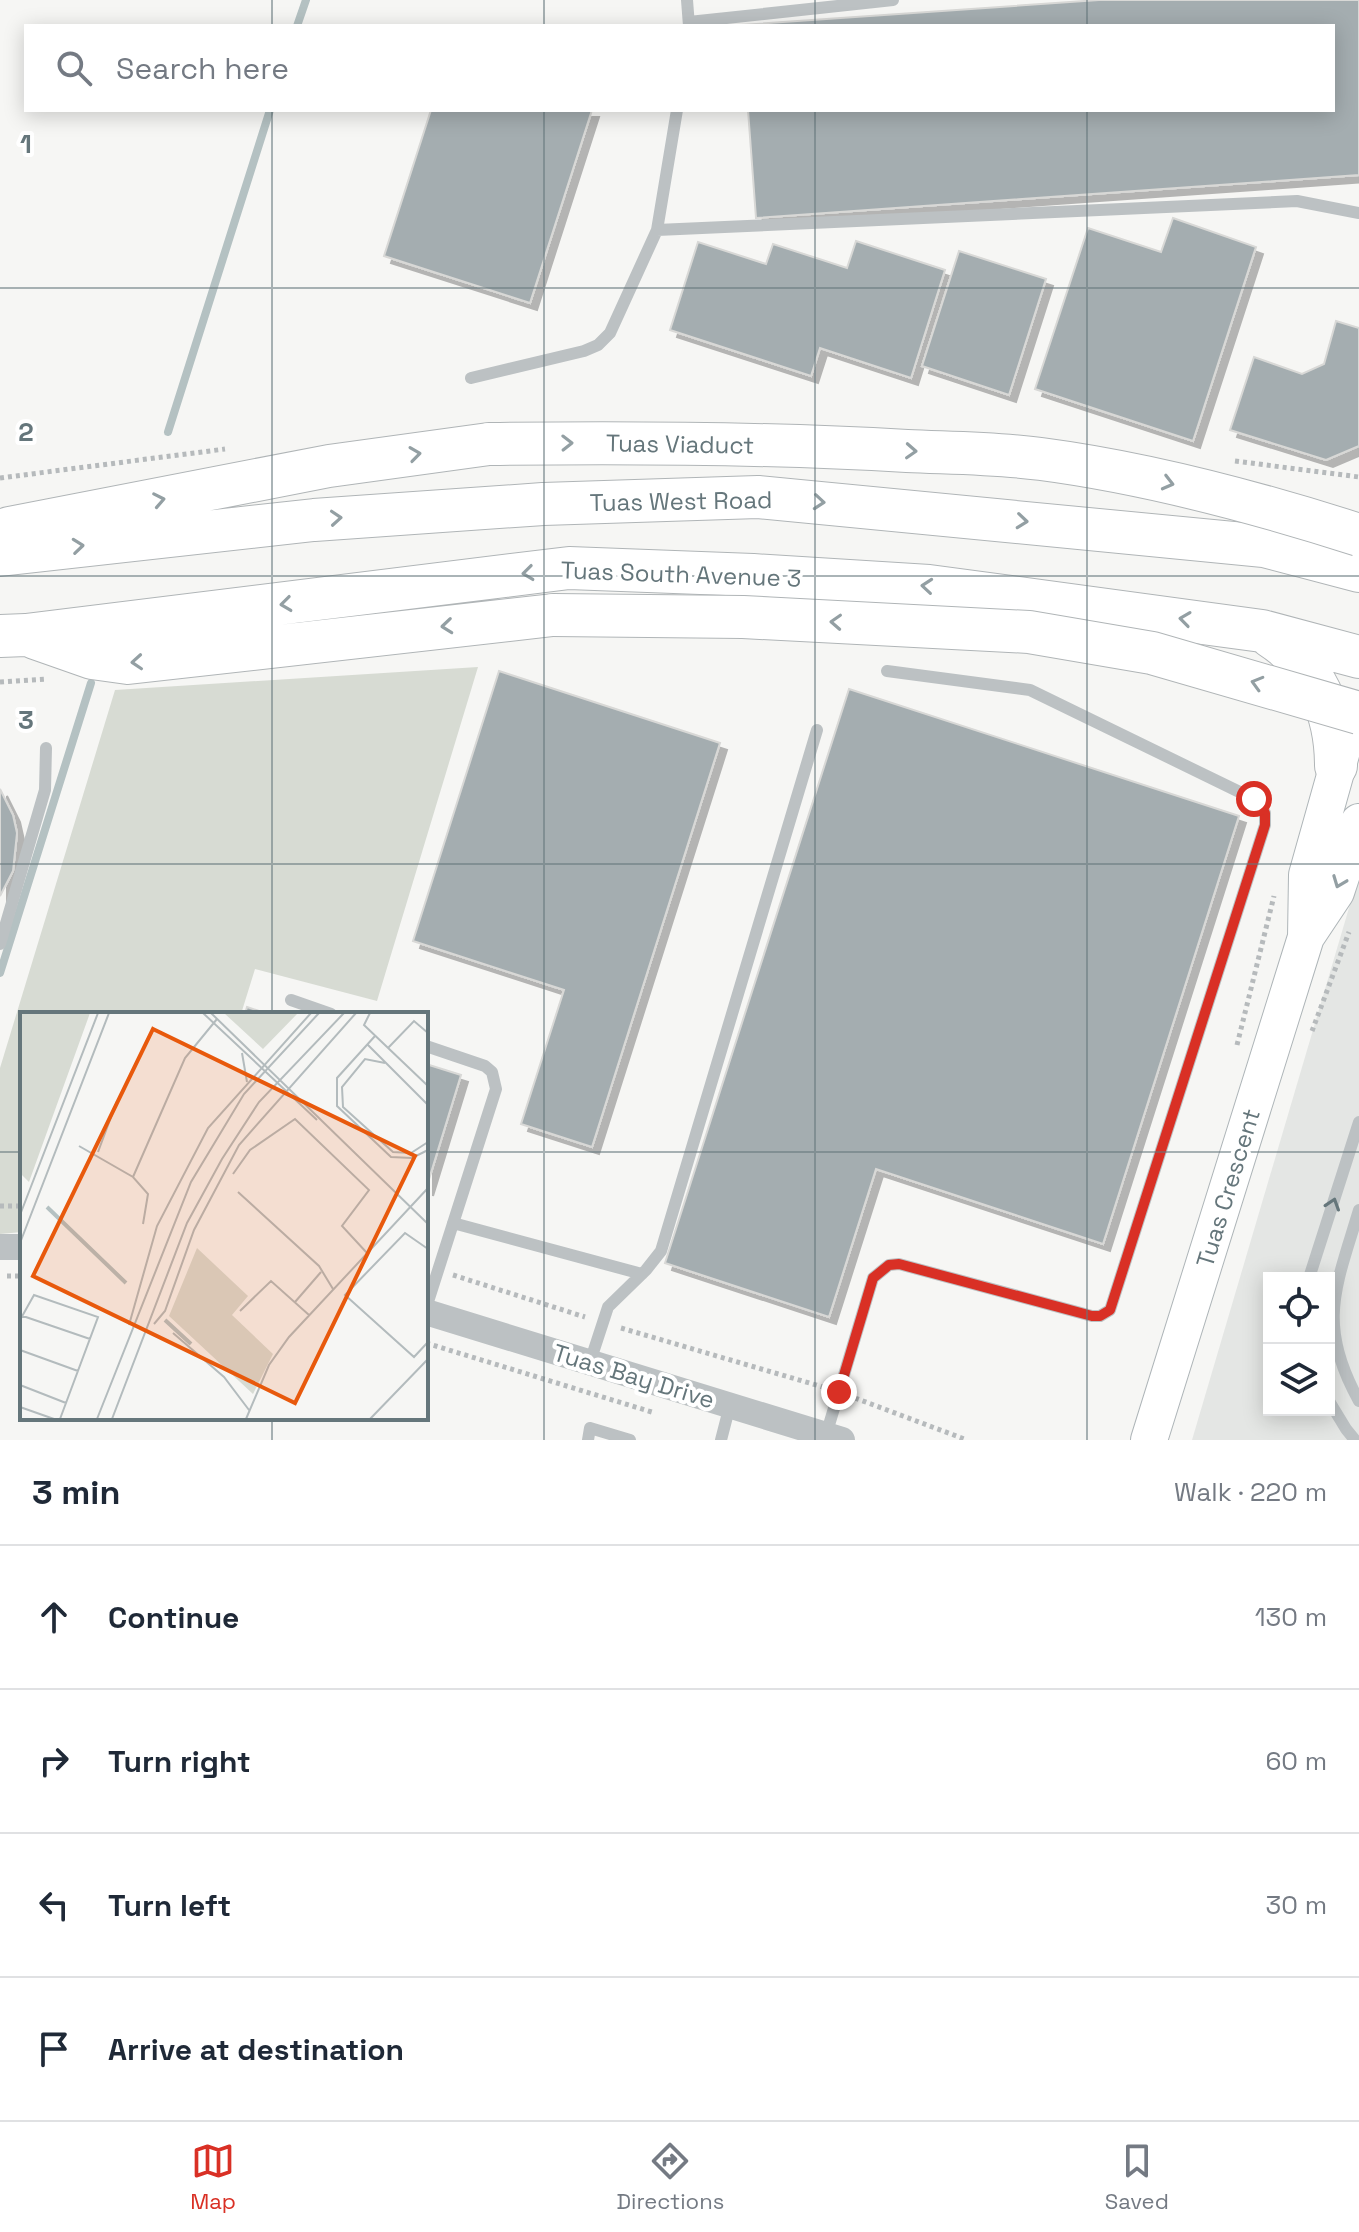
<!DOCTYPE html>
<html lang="en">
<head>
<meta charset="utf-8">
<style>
  :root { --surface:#fff; --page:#f6f6f7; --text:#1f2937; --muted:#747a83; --line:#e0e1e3; --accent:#d93025 }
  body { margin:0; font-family:"Space Grotesk",sans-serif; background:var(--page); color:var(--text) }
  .controls { position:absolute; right:24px; bottom:24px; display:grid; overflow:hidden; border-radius:0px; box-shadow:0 4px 20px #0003 }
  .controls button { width:72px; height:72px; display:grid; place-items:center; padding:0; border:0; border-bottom:2px solid var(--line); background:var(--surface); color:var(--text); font:40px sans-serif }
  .stop { position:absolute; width:24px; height:24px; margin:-18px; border:6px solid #d93025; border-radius:50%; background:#fff }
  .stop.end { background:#d93025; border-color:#fff; box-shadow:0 2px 8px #0008 }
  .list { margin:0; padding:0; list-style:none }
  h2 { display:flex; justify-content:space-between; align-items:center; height:104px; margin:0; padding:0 32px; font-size:34px }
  h2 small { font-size:26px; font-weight:400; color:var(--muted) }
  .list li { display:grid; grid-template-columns:52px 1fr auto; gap:24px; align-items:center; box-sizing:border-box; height:144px; padding:0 32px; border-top:2px solid var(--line) }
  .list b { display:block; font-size:30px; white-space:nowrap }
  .list em { font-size:26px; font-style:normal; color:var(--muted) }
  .icon { flex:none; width:44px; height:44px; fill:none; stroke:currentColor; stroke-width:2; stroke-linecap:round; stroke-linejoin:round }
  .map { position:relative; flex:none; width:1359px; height:1440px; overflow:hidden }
  .search { position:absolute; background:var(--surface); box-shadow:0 4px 20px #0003; left:24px; right:24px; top:24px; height:88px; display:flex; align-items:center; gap:20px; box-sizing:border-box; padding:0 28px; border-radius:0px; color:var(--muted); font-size:30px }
  .sheet { height:680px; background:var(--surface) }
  nav { display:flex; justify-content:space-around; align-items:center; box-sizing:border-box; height:112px; border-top:2px solid var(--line); background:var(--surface); font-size:22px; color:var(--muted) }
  nav a { display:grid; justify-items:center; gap:4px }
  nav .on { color:var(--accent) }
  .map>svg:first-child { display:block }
  .built { fill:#e4e6e4; fill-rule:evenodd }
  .green { fill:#d7dbd3 }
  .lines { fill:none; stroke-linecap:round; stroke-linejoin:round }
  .stream { stroke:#b4c1c2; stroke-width:8 }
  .building { fill:#a4adb0; stroke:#d8d8d6; stroke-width:2; filter:url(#shadow) }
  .secondary-casing { stroke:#aeb5b8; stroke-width:38 }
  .primary-casing { stroke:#b0b5b7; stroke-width:44 }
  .path { stroke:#b6babc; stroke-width:5; stroke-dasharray:4 4; stroke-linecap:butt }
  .lane { stroke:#bcc1c3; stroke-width:12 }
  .street { stroke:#bcc1c3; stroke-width:26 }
  .secondary { stroke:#fff; stroke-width:36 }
  .primary { stroke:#fff; stroke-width:42 }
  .primary-bridge-casing { stroke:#b0b5b7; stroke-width:44; stroke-linecap:butt }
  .primary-bridge { stroke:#fff; stroke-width:42 }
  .oneway { stroke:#939fa3 }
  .oneway2 { stroke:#65767b }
  .route { stroke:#d93025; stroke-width:10 }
  .grid { fill:none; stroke:#65767b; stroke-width:2; stroke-opacity:0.55 }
  .labels { text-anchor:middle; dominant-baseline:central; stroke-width:8; stroke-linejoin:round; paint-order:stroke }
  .street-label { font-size:24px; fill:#65767b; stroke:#fff }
  .inset-river { fill:none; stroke:#b4c1c2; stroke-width:4 }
  .inset-road { fill:none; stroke:#b3bbbd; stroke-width:2 }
  .view { fill:#e8590c; fill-opacity:0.15; stroke:#e8590c; stroke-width:4 }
  .inset-edge { fill:none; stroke:#65767b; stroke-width:4 }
  .grid-label { font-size:26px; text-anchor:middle; font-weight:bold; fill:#65767b; stroke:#fff; stroke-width:8; stroke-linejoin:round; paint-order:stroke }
</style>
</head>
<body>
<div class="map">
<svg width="1359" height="1440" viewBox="0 0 1359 1440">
  <defs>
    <filter id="shadow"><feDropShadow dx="7" dy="7" stdDeviation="0" flood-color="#0004"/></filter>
  </defs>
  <rect width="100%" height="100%" fill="#f6f6f4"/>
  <path class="built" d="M1359 874V1440H1192ZM1269 1278H1329V1410H1269Z"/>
  <path class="green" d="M478 667 377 1001 255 969 241 1014H22V1232L0 1234V1068L115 690Z"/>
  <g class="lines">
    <path class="stream" d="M297 26 306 0
      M168 432 270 110
      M0 973 91 683"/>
  </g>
  <path class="building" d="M1099 0H1359V175L756 218 748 110H1333V26L741 25Z
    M431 110H592L530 303 384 256Z
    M1173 218 1256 247 1193 441 1035 389 1088 228 1161 252Z
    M856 241 945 270 911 378 820 348 811 376 670 330 698 242 766 264 773 244 847 268Z
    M959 251 1046 279 1009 395 922 366Z
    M1336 321 1359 328V446L1326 460 1230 430 1254 357 1302 374 1324 364Z
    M499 671 720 743 592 1147 521 1124 564 990 413 941Z
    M849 689 1239 816 1103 1244 876 1169 829 1317 665 1263Z
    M0 789 13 815 17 833 13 871 0 896Z
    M247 1007 268 1014H245Z
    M426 1064 461 1075 426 1189Z"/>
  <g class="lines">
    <defs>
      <path id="secondary" d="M1306 937 1307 875 1345 740
        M1149 1440 1306 937 1336 892 1359 822"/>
      <path id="primary" d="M9 528 329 466 489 444
        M0 555 314 520 543 504 758 497 1264 546 1359 571
        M0 636 26 635 569 568 753 575 929 586 1262 631 1359 657
        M1270 636C1315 665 1336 712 1336 766
        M35 638 92 658 128 663 553 615"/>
    </defs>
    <use href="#secondary" class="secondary-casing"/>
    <use href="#primary" class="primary-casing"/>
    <path class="path" d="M1235 461 1359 477
      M0 478 225 449
      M0 682 46 679
      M1312 1031 1349 932
      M1237 1045 1274 896
      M0 1206H22
      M453 1275 585 1317
      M7 1276H22
      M621 1328 823 1387
      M426 1343 655 1413
      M855 1398 967 1440"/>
    <path class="lane" d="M687 0 689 26
      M689 22 893 0
      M657 230 1297 201 1359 213
      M471 378 584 351 598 345 610 333 657 230 677 110
      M0 944 45 790 46 748
      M291 1000 331 1014
      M426 1046 485 1066 492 1072 496 1089 426 1308
      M1359 1210C1336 1287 1316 1324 1359 1401
      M453 1223 642 1274
      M1309 1278 1359 1122
      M590 1362 608 1307 646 1270 661 1251 817 730
      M1329 1401 1346 1429 1355 1440
      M826 1435 873 1278 889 1265 899 1264 1092 1316H1100L1110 1310 1265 825V813L1254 799 1030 690 887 671
      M588 1440 590 1428 630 1440
      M721 1440 730 1405"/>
    <path class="street" d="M0 1247H22
      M426 1312 842 1440"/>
    <use href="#secondary" class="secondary"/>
    <use href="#primary" class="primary"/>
    <defs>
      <path id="primary-bridge" d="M489 444C629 442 768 443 907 451 951 453 997 453 1041 459 1148 473 1256 502 1359 535
        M553 615 743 617 1029 632 1152 653 1359 713"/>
    </defs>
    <use href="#primary-bridge" class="primary-bridge-casing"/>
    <use href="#primary-bridge" class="primary-bridge"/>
  </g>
  <defs><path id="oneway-chevron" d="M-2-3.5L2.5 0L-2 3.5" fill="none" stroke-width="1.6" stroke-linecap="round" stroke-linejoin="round" transform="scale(2)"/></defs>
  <g class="oneway">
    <use href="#oneway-chevron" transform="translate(567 443) rotate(-1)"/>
    <use href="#oneway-chevron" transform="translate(911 451) rotate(3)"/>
    <use href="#oneway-chevron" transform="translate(415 454) rotate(-8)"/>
    <use href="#oneway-chevron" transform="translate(1168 483) rotate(14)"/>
    <use href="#oneway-chevron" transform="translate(159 500) rotate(-11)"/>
    <use href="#oneway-chevron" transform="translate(819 502) rotate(5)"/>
    <use href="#oneway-chevron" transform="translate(336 518) rotate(-4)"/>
    <use href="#oneway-chevron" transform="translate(1022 521) rotate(6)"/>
    <use href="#oneway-chevron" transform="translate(78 546) rotate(-6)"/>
    <use href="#oneway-chevron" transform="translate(528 573) rotate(173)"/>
    <use href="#oneway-chevron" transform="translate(927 586) rotate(-175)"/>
    <use href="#oneway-chevron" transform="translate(286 604) rotate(173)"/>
    <use href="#oneway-chevron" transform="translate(1185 619) rotate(-172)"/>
    <use href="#oneway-chevron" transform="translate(836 622) rotate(-177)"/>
    <use href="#oneway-chevron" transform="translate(447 626) rotate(174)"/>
    <use href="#oneway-chevron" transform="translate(137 662) rotate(176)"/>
    <use href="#oneway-chevron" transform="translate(1257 683) rotate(-164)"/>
    <use href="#oneway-chevron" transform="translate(1339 882) rotate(111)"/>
  </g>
  <use class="oneway2" href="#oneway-chevron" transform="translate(1333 1204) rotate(-72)"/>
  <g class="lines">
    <path class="route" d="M839 1392 873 1278 889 1265 899 1264 1092 1316H1100L1110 1310 1265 825V813L1254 799"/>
  </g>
  <path class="grid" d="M272 0V26M544 0V26M815 0V26M1087 0V26M272 110V1014M544 110V1440M815 110V1440M1087 110V1440M0 288H1359M0 576H1359M0 864H1359M0 1152H22M426 1152H1359M272 1418V1440"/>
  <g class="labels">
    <g class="street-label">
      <text transform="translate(680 444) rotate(1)">Tuas Viaduct</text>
      <text transform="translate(681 501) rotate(-1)">Tuas West Road</text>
      <text transform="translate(681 574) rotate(2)">Tuas South Avenue 3</text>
      <text transform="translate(1228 1188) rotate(-73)">Tuas Crescent</text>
      <text transform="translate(634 1376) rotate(17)">Tuas Bay Drive</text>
    </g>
  </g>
  <g transform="translate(20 1012)">
    <rect width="408" height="408" fill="#f6f6f4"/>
    <path d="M0 1H70L9 170 0 161ZM204 1H278L243 37ZM177 236 228 284 212 303 253 342 233 382 149 304Z" fill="#d7dbd3"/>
    <path class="inset-river" d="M27 195 106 271M145 308 171 332"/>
    <path class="inset-road" d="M183 1 297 108M191 1 408 212M350 1 344 13 408 74M355 24 317 66V94L371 145 392 146 408 138M347 32 408 93M368 36 394 9 408 21M222 41 227 70M365 51 345 47 322 75 323 95 373 140 391 141 408 130M59 134 113 165 128 182 123 212M78 140 97 89M213 162 230 138 275 107 349 178 322 214 347 241M113 165 165 46 197 7M218 180 299 254 313 277M0 203 78 1M0 231 89 1M408 237 385 221 325 283 394 345 408 330M275 290 301 260M220 299 251 269 289 303M0 303 70 327M0 308 14 283 78 305 40 407M134 312 145 299 174 218 219 133 336 1M109 313 137 214 188 116 291 1M153 321 204 365 229 398M0 338 58 359M0 373 46 391M0 395 34 407M77 407 171 170 224 82 299 1M92 407 167 211 202 147 239 90 324 1M226 407 249 353 269 325 408 176M350 407 408 347"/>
    <path class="view" d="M133 17 395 144 275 391 13 264Z"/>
    <rect width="408" height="408" class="inset-edge"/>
  </g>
  <g class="grid-label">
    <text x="26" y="153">1</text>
    <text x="26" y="441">2</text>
    <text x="26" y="729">3</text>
  </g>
</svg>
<div class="controls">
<button><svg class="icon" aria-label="locate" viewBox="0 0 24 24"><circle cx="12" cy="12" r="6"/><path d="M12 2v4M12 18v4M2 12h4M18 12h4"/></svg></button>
<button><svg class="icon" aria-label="layers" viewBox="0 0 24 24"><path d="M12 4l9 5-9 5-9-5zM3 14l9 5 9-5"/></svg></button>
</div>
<div class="stop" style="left:1254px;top:799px"></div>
<div class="stop end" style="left:839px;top:1392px"></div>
<div class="search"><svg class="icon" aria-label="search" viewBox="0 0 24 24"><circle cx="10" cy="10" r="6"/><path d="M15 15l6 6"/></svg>Search here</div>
</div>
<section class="sheet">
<h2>3 min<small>Walk · 220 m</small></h2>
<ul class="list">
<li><svg class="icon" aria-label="ahead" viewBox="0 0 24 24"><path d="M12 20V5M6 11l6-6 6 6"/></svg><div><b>Continue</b></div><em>130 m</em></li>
<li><svg class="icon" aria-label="right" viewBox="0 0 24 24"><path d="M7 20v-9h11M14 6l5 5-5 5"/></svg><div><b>Turn right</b></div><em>60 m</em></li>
<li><svg class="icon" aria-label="left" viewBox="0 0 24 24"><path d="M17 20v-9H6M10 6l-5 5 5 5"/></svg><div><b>Turn left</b></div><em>30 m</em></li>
<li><svg class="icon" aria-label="arrive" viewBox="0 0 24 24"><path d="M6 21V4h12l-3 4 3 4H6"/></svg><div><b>Arrive at destination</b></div></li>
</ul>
</section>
<nav>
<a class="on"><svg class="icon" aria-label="map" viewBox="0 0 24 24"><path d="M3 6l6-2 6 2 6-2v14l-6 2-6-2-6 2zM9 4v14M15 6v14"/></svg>Map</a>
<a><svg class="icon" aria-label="directions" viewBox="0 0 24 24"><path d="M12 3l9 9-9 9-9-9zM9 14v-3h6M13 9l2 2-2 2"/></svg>Directions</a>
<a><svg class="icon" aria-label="saved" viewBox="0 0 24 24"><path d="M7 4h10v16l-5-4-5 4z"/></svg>Saved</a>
</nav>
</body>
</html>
